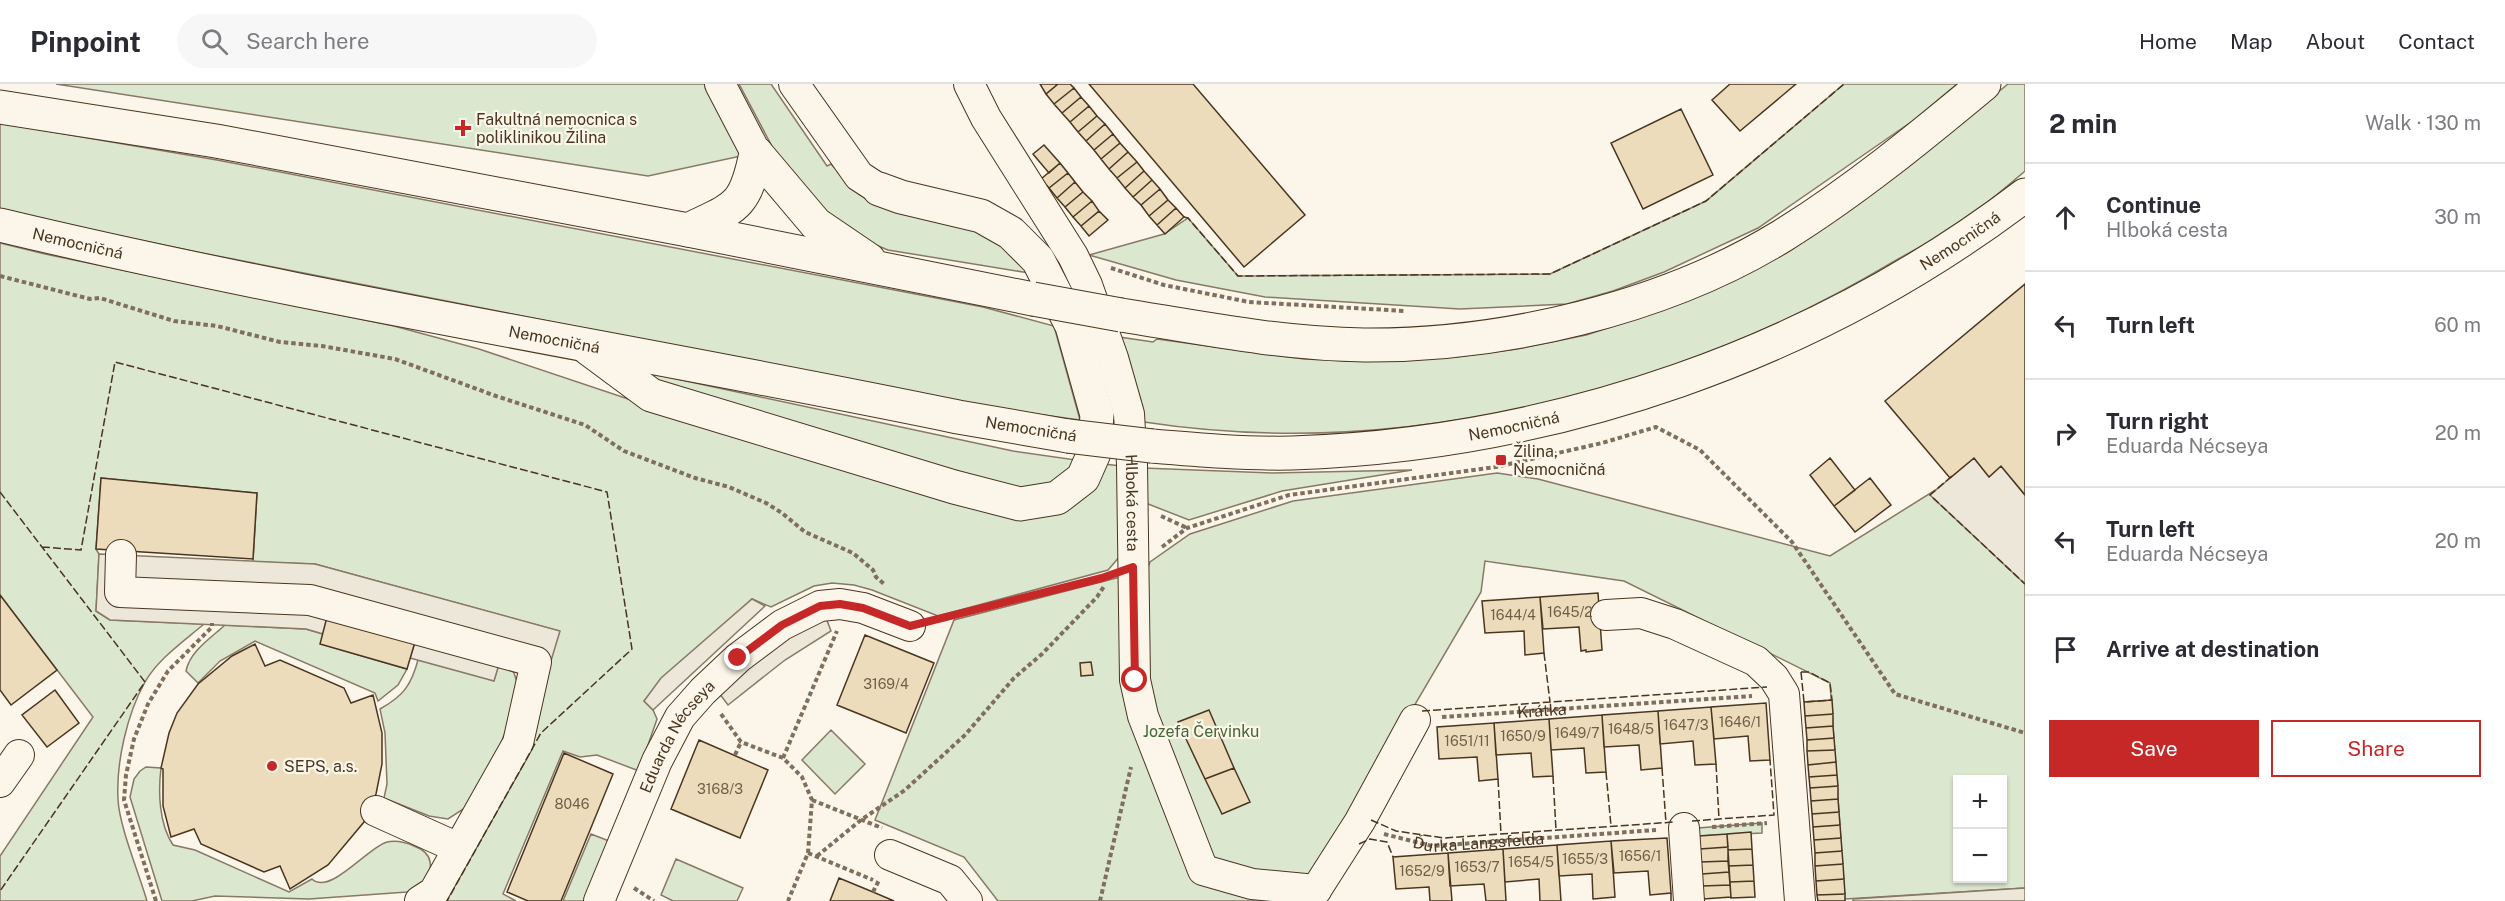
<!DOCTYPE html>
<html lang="en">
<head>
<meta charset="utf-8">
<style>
  :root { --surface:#fff; --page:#f7f7f7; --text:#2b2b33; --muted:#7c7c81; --line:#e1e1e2; --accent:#c62828 }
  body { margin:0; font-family:"Public Sans",sans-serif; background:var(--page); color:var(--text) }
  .controls { position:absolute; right:18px; bottom:18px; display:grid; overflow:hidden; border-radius:0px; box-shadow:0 2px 4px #0004 }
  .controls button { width:54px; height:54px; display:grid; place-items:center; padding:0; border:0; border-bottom:2px solid var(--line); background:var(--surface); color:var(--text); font:30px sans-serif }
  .stop { position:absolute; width:18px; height:18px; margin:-14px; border:4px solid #c62828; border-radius:50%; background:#fff }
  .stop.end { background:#c62828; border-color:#fff; box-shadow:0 2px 6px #0008 }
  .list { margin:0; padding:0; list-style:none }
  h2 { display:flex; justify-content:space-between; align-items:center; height:78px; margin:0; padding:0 24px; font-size:26px }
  h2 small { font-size:20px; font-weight:400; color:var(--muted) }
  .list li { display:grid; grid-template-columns:39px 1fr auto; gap:18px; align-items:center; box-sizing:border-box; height:108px; padding:0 24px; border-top:2px solid var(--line) }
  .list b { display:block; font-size:22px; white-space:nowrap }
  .list p { margin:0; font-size:20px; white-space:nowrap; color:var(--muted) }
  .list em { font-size:20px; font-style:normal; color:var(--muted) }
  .actions { display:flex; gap:12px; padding:18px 24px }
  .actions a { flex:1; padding:14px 0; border:2px solid var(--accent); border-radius:0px; text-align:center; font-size:21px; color:var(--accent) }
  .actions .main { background:var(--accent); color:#fff }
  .icon { flex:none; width:33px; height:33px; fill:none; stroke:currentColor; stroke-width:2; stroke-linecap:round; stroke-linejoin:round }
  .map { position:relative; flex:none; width:2025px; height:817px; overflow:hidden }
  header { display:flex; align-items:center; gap:36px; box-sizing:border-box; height:84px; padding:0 30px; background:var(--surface); border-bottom:2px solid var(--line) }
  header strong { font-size:28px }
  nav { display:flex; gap:33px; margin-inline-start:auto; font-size:21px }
  .search { width:420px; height:54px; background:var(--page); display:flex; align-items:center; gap:15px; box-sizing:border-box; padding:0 21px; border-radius:33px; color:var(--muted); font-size:22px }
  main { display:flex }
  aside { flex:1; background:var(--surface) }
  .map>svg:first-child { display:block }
  .green { fill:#dce7d0; stroke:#887966; stroke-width:1.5; fill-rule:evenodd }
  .parking { fill:#ede7d9; stroke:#887966; stroke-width:1.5 }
  .building { fill:#ecdcbc; stroke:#4a3520; stroke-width:1.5 }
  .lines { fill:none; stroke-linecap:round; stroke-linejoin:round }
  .minor-casing { stroke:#4a3520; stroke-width:32 }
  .major-casing { stroke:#4a3520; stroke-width:35 }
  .path { stroke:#7f6f5c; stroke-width:4; stroke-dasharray:4.5 3; stroke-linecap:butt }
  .minor { stroke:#fbf6e9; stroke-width:30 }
  .major { stroke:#fbf6e9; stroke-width:33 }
  .major-bridge-casing { stroke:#4a3520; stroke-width:35; stroke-linecap:butt }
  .major-bridge { stroke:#fbf6e9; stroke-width:33 }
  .fence { stroke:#4a3520; stroke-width:1.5; stroke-dasharray:8 3; stroke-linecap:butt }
  .route { stroke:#c62828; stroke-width:8 }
  .poi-dot { fill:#c62828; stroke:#fbf6e9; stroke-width:2 }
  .labels { text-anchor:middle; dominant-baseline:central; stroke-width:4.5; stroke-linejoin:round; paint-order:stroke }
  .number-label { font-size:14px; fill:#725f47 }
  .poi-label { font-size:16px; fill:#4a3520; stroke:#fbf6e9; text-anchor:start }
  .street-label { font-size:16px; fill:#4a3520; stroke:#fbf6e9 }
  .park-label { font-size:16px; fill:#436837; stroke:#fbf6e9 }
</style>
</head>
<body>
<header>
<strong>Pinpoint</strong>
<div class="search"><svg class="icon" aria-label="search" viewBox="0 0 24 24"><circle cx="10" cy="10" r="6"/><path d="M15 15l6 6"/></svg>Search here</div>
<nav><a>Home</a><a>Map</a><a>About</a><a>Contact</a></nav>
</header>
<main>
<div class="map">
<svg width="2025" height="817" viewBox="0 0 2025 817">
  <rect width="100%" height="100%" fill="#fbf6e9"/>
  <path class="green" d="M56 0H705L741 72 648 92Z
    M739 0H771L827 82 831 80 859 110 874 120 969 142 998 158 1029 189 888 166 854 152 823 131 775 68Z
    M1844 0H1957L1914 36 1758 144 1664 188 1613 207 1567 220 1460 225 1265 213 1176 196 1089 171 1164 150 1188 134 1238 192 1550 190 1706 117Z
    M2008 0H2025V87C2006 103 1987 120 1966 135 1944 151 1917 164 1893 178 1672 310 1400 377 1144 338L1119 253 1153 258 1157 255 1304 275 1353 277 1456 273 1517 265 1586 251 1654 229 1722 201 1906 84Z
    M0 39 217 76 983 223 1054 242 1080 336 985 323 197 168 25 132 0 125Z
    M0 159 45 170 394 242 479 265 682 333 1013 432C1060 440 1076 412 1104 380L1121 382V471L1108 486 938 532 872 506 854 501 832 499 814 502 771 523 752 515 644 617 653 626 657 635 639 687 597 671 580 673 563 667 503 810 516 817H439L559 547 315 480 253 478 257 409 101 394 96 465 99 470 96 527 110 536 204 540C184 557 158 575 145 598 127 630 116 679 118 715 119 742 139 789 147 817H0V772L93 633 0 511Z
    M616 282 1013 367 1076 376C1057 403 1042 403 1011 406L615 285Z
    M1143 384 1272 389 1412 386 1282 407 1189 436 1143 418Z
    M1497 389 1538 395 1830 472 1937 405 2025 494V804L1845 815 1830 599 1624 497 1485 477 1481 508 1312 796 1322 817H998L964 773 875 736 954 536 1147 486 1150 478 1190 450 1293 417ZM1958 696H2002V794H1958Z
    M225 541 306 545 323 550 321 560 407 585 398 601 378 617 375 609 255 557 220 577 198 599 186 587C190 567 211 554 225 541Z
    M418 576 494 596 500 577 509 582 514 589 518 601 508 641 499 664 465 724 448 735 429 732 384 714 387 700 385 649 380 625C403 612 411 602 418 576Z
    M831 646 865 680 835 710 802 676Z
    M146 683 161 684C158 708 159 740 173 761L195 766 289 808 312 795C330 812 368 763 387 758 397 756 405 758 414 762 422 765 429 769 430 778 433 792 419 804 407 808L309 815 215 812 192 817H162L130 713 134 695 140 687Z
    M1762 739V749L1699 752 1698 744Z
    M591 750 609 757 585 817H563Z
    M676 775 743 804 737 817H673L661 811Z"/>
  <path class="parking" d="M1974 374 1989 393 2001 382 2025 411V500L1930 411Z
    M99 470 315 480 560 547 547 590 500 577 494 597 410 574 415 558 323 550 306 545 110 536 96 527Z
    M752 515 765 522 653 626 644 617 661 594Z
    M823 526 831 547 785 576 728 621 716 605Z
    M2025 804V817H1853V815Z"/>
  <path class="building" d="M1040 0H1058L1046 10Z
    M1058 0H1070L1074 4 1054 20 1046 10Z
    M1089 0H1193L1305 131 1244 183Z
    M1730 0H1796L1740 47 1712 16Z
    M1074 4 1081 13 1062 29 1054 20Z
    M1081 13 1089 22 1070 38 1062 29Z
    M1089 22 1097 32 1078 48 1070 38Z
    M1681 25 1713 91 1643 125 1611 59Z
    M1097 32 1105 40 1086 57 1078 48Z
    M1105 40 1113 50 1094 66 1086 57Z
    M1113 50 1120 59 1101 75 1094 66Z
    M1120 59 1128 68 1109 85 1101 75Z
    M1044 61 1060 79 1049 89 1033 70Z
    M1128 68 1137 78 1117 94 1109 85Z
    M1137 78 1144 87 1125 104 1117 94Z
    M1060 79 1068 89 1049 104 1041 95Z
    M1144 87 1152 96 1133 113 1125 104Z
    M1068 89 1075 98 1057 114 1049 104Z
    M1152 96 1160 105 1141 121 1133 113Z
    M1075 98 1083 108 1065 123 1057 114Z
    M1160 105 1168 116 1149 132 1141 121Z
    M1083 108 1092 117 1073 133 1065 123Z
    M1168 116 1176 124 1157 141 1149 132Z
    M1092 117 1099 127 1081 142 1073 133Z
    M1176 124 1184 133 1165 150 1157 141Z
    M1099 127 1108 136 1089 152 1081 142Z
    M2025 200V411L2001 382 1989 393 1974 374 1950 394 1885 317Z
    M1830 374 1855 406 1834 422 1810 391Z
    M101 394 257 409 253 475 96 465Z
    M1870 394 1891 421 1855 448 1834 422Z
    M1598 509 1602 566 1586 568V566L1581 567 1579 543 1543 545 1540 513Z
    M0 511 57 586 11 621 0 606Z
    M1540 513 1544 569 1525 571 1524 547 1485 549 1482 517Z
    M327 533 415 558 407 585 320 560Z
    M865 551 934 579 906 649 837 621Z
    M255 560 265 582 280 576 344 604 351 619 373 611 382 649V680L376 710 364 738 328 781 290 805 280 782 264 788 201 760 194 745 171 753 163 722V685L161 684 169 649 177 629 198 600 232 572Z
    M1091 578 1093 591 1081 592 1080 579Z
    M55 606 79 639 47 663 22 631Z
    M1832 616 1833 630 1805 632 1804 618Z
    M1766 619 1770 676 1750 677 1748 652 1714 655 1711 623Z
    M1711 623 1716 680 1695 681 1693 657 1660 660 1658 627Z
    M1209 626 1234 684 1205 695 1178 638Z
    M1658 627 1662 684 1641 686 1639 661 1604 663 1602 631Z
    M1833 630V642L1806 644 1805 632Z
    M1602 631 1606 688 1586 689 1584 664 1551 666 1549 635Z
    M1549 635 1553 692 1533 693 1531 669 1496 671 1494 639Z
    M1494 639 1498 695 1479 697 1477 673 1439 675 1437 643Z
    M1833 642 1834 654 1807 656 1806 644Z
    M1834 654 1835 666 1807 667V656Z
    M699 656 768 686 740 754 671 725Z
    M1835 666 1836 678 1808 681 1807 667Z
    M564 669 613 690 561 817H528L507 808Z
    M1836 678 1837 691 1809 693 1808 681Z
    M1234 684 1250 718 1222 730 1205 695Z
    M1837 691 1838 702 1810 704 1809 693Z
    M1838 702V715L1811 717 1810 704Z
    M1838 715 1839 728 1812 730 1811 717Z
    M1839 728 1840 741 1813 743 1812 730Z
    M1840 741 1841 754 1814 756 1813 743Z
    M1751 748 1752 765 1728 766 1727 750Z
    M1727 750 1728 763 1700 765 1699 752Z
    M1667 754 1671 809 1650 811 1648 787 1614 789 1611 757Z
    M1841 754 1842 767 1815 769 1814 756Z
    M1611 757 1615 813 1593 815 1592 790 1559 792 1557 761Z
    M1557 761 1561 817H1540L1539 795 1505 798 1503 765Z
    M1728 763V777L1701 778 1700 765Z
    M1503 765 1506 817H1486L1484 800 1450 802 1448 769Z
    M1752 765 1753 781 1729 782 1728 766Z
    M1842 767 1843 780 1815 782V769Z
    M1448 769 1452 817H1430L1429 803 1396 805 1393 773Z
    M1728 777 1729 788 1702 790 1701 778Z
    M1843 780 1844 795 1816 797 1815 782Z
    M1753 781 1754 797 1730 798 1729 782Z
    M1729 788 1730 801 1702 802V790Z
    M839 794 873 808 894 817H830Z
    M1844 795 1845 810 1817 811 1816 797Z
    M1754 797 1755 813 1731 814 1730 798Z
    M1730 801 1731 813 1703 815 1702 802Z
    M1845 810V817H1818L1817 811Z"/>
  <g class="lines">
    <defs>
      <g id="minor">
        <path d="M720 0 756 69"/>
        <path d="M794 0 859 92 879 105"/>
        <path id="s3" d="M969 0 986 34 1073 172 1087 201 1113 274 1129 330 1132 380 1135 596 1143 632 1203 786 1252 800 1316 806"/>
        <path d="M121 471 120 508 310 516 536 578 518 659 434 808 420 817"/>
        <path d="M1606 531 1641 529 1675 540 1756 577 1774 594 1784 610 1800 817"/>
        <path d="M0 698 19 671"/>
        <path d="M376 727 458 764"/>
        <path d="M1684 744 1689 817"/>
        <path d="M890 771 950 796 967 817"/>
        <path d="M1316 806 1360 737 1415 636"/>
        <path id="s4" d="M599 817 657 677 680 633 703 607 738 574 782 541 820 522 840 520 863 524 910 542"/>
      </g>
      <g id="major">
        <path d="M0 23 216 57 688 146 1033 215"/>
        <path d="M756 69 816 140 869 176"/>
        <path id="s5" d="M0 141C317 217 639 267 958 333L1068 352"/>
        <path d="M688 146C736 123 745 124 756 69"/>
        <path d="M1121 231C1202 244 1282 260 1364 261 1502 262 1663 225 1782 152 1853 108 1919 54 1984 0"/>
        <path d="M589 265 651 311 954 403 1020 420 1057 414 1083 394 1094 369 1097 331 1072 242 1038 176 1011 149 981 132 901 113 879 105"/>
        <path id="s6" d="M1152 362C1199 366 1246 370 1292 369 1555 360 1815 271 2025 111"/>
      </g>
    </defs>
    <use href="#minor" class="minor-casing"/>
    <use href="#major" class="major-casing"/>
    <g class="path">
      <path d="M1111 184 1164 201 1249 218 1405 227"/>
      <path d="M0 192 90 215 100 214 174 237 217 242 280 258 322 262 395 275 496 312 585 341 624 367 695 394 729 403 766 419 782 429 805 448 853 469 873 486 876 493 884 500"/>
      <path d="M1161 432 1187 444"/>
      <path d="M1162 463 1187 444 1289 411 1496 383 1602 359 1656 343 1700 366 1792 458 1895 610 2025 649"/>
      <path d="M935 535 1106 493"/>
      <path d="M721 630 741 658 783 674 802 693 812 716 808 769 788 817"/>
      <path id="s1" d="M1442 633 1752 612"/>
      <path d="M735 671 741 658"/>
      <path d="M783 674 837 547"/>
      <path d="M812 716 882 744"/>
      <path d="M1712 743 1767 739"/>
      <path id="s2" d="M1384 750 1432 762 1656 746"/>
      <path d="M808 769 873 796"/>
      <path d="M817 772 861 736 905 706 965 651 1014 594 1042 570 1097 513 1105 501"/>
      <path d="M634 804 654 817"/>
      <path d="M873 808 879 796"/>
      <path d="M156 817 124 716 126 691 134 655 148 620 168 587 212 543V539"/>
      <path d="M1100 817 1131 683"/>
    </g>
    <use href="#minor" class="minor"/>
    <use href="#major" class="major"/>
    <defs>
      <path id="major-bridge" d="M1033 215 1121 231
        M1068 352 1152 362"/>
    </defs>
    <use href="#major-bridge" class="major-bridge-casing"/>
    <use href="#major-bridge" class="major-bridge"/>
    <path class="fence" d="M1184 133 1188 134 1238 192 1550 190 1706 117 1844 0
      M1952 392 1930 411 2025 500
      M0 408 145 598 0 807
      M42 463 81 466 115 278 607 408 632 565 541 649 447 817
      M1544 569 1550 618
      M1801 588H1809L1830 599 1832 616 1804 618Z
      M1422 627 1767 603
      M1716 680 1719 735
      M1662 684 1666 739
      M1606 688 1611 742
      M1553 692 1556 746
      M1498 695 1501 750
      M1371 736 1396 747 1444 754 1674 738
      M1692 737 1774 731 1770 676
      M1359 760 1370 755 1387 758 1393 773
      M1671 809V817"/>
  </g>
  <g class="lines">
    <path class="route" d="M738 574 782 541 820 522 840 520 863 524 910 542 1102 494 1133 483 1135 596"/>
  </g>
  <g class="poi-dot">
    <path d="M460 35h6v6h6v6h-6v6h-6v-6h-6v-6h6z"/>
    <rect x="1495" y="370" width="12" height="12" rx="3"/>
    <circle cx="272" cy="682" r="6"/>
  </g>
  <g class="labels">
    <g class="number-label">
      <text x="1570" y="528">1645/2</text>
      <text x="1513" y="531">1644/4</text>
      <text x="886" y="600">3169/4</text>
      <text x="1740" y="638">1646/1</text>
      <text x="1686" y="641">1647/3</text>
      <text x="1631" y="645">1648/5</text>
      <text x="1577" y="649">1649/7</text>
      <text x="1523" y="652">1650/9</text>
      <text x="1467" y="657">1651/11</text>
      <text x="720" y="705">3168/3</text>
      <text x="572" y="720">8046</text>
      <text x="1640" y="772">1656/1</text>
      <text x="1585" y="775">1655/3</text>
      <text x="1531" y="778">1654/5</text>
      <text x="1477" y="783">1653/7</text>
      <text x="1422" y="787">1652/9</text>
    </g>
    <g class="poi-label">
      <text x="476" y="35">Fakultná nemocnica s<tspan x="476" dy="18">poliklinikou Žilina</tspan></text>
      <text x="1513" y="367">Žilina,<tspan x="1513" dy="18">Nemocničná</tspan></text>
      <text x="284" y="682">SEPS, a.s.</text>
    </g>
    <g class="street-label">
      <text stroke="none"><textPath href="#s6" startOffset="850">Nemocničná</textPath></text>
      <text stroke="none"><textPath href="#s5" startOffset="80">Nemocničná</textPath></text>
      <text stroke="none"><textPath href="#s5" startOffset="566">Nemocničná</textPath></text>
      <text stroke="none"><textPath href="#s6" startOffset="364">Nemocničná</textPath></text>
      <text transform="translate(1031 345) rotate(9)">Nemocničná</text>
      <text stroke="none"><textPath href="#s3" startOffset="458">Hlboká cesta</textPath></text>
      <text stroke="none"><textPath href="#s1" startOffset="100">Krátka</textPath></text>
      <text stroke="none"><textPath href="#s4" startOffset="183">Eduarda Nécseya</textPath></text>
      <text stroke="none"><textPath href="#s2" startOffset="96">Ďurka Langsfelda</textPath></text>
    </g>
    <g class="park-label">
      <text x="1201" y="647">Jozefa Červinku</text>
    </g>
  </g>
</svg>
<div class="controls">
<button>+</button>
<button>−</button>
</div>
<div class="stop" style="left:1135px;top:596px"></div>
<div class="stop end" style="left:738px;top:574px"></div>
</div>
<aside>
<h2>2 min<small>Walk · 130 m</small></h2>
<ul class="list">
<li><svg class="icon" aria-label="ahead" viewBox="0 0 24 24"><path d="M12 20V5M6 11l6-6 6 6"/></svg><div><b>Continue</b><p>Hlboká cesta</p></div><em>30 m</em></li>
<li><svg class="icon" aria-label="left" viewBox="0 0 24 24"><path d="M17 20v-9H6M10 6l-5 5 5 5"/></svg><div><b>Turn left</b></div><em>60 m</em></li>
<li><svg class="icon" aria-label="right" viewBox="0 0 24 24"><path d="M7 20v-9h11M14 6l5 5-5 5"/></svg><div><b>Turn right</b><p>Eduarda Nécseya</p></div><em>20 m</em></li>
<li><svg class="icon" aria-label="left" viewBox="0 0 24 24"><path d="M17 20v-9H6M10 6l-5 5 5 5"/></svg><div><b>Turn left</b><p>Eduarda Nécseya</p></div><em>20 m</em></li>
<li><svg class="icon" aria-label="arrive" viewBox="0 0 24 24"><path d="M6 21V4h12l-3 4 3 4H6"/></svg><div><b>Arrive at destination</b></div></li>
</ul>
<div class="actions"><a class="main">Save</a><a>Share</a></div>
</aside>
</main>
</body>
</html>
